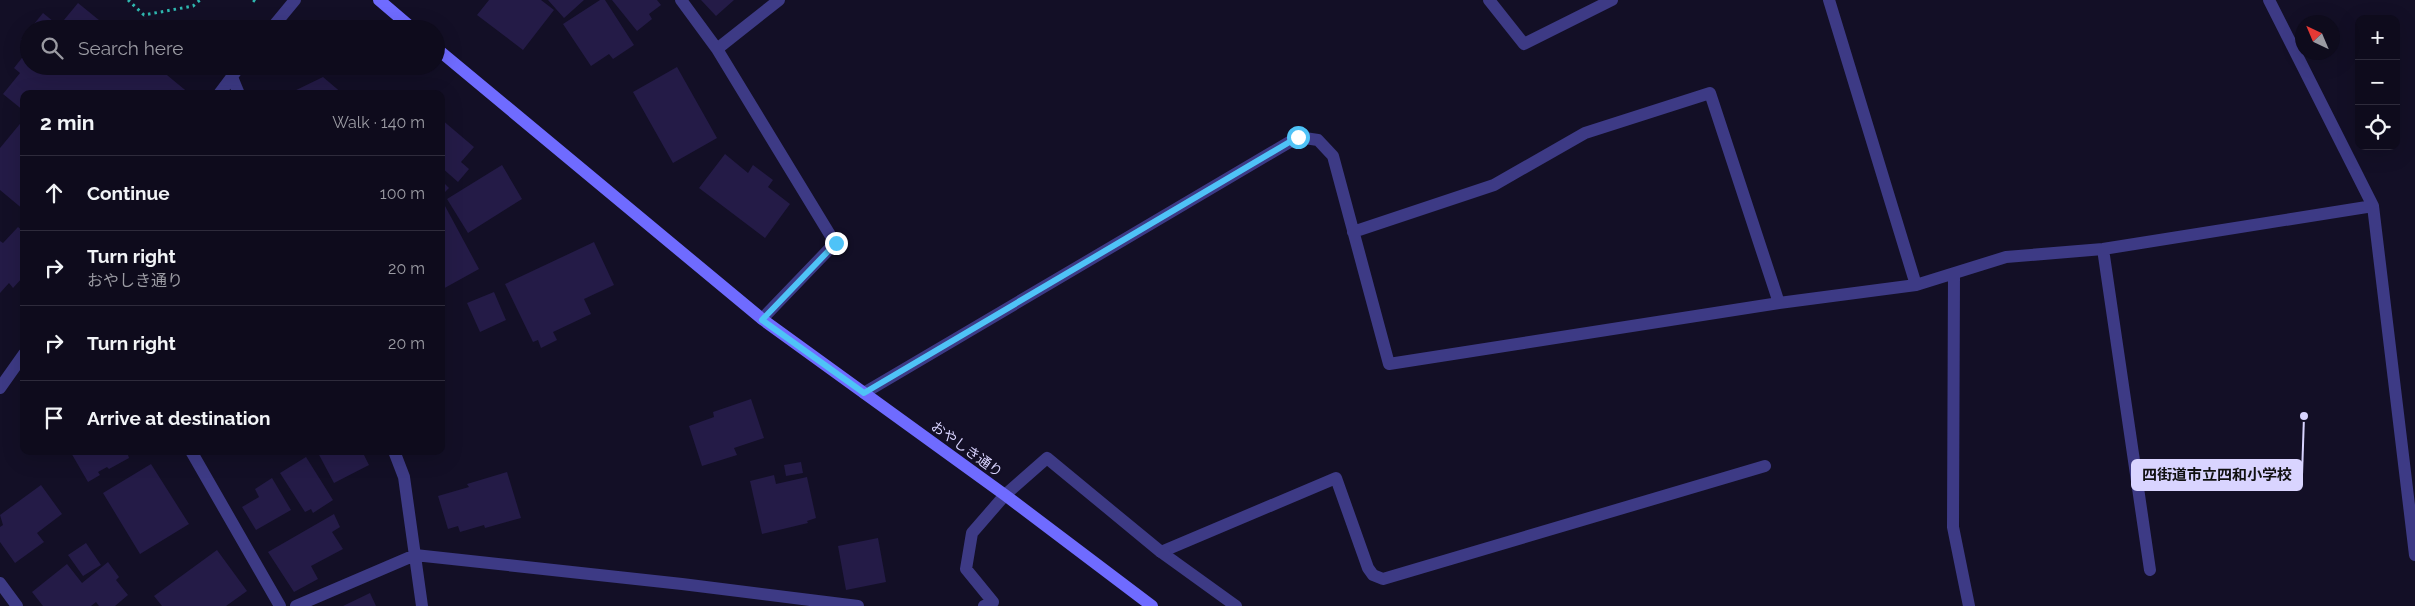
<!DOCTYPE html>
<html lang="en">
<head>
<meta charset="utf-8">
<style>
  :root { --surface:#0e0b1c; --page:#1c1929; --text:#f1f3f6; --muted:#9b9ba3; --line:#2e2b3b }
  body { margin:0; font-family:Raleway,"Noto Sans JP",sans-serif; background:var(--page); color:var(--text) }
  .controls { position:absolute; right:15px; top:15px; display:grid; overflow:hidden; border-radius:10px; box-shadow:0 5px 20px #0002 }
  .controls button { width:45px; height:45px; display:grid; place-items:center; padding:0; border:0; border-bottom:1px solid var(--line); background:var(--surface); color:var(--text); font:25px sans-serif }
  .compass { position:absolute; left:2295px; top:15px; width:45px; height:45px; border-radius:50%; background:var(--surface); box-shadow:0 5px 20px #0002; rotate:316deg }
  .stop { position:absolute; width:15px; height:15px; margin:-11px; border:4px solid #4fc3f7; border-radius:50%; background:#fff }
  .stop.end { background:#4fc3f7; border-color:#fff; box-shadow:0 1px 5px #0008 }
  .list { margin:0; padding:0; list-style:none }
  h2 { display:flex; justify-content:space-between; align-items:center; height:65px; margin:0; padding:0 20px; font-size:21px }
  h2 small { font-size:16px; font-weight:400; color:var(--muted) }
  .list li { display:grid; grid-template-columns:32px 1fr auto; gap:15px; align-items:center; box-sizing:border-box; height:75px; padding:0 20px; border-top:1px solid var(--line) }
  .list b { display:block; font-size:19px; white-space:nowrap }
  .list p { margin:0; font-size:16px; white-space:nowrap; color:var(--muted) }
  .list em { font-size:16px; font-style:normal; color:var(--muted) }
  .icon { flex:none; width:28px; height:28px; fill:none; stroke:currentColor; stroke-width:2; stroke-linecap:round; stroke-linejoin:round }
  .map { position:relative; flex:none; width:2415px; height:606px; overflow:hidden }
  .search { position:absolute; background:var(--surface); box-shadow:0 5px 20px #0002; left:20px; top:20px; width:425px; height:55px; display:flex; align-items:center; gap:12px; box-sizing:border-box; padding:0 18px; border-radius:28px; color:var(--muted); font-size:19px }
  .panel { position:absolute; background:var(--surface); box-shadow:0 5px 20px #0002; left:20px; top:90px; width:425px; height:365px; border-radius:10px }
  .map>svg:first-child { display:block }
  .building { fill:#241b47 }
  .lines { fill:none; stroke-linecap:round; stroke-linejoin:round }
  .path { stroke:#2fb8b0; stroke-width:3; stroke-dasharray:2.5 4; stroke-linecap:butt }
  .lane { stroke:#3d3a85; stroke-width:12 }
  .street { stroke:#3d3a85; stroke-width:12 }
  .secondary { stroke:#6f6bff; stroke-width:12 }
  .route { stroke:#4fc3f7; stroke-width:6 }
  .labels { text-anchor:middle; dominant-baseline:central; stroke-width:4.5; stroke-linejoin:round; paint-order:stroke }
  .street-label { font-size:14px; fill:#d9d4ff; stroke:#130f26 }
  .leader { fill:none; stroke:#d9d4ff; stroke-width:2 }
  .callout-dot { fill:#d9d4ff; stroke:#130f26; stroke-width:2 }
  .callout { fill:#d9d4ff; stroke:#d9d4ff; stroke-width:2 }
  .callout-label { font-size:15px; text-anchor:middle; font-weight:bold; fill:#111 }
</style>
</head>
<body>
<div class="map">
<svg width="2415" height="606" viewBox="0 0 2415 606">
  <rect width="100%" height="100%" fill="#130f26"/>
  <path class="building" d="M489 0H541L554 10 523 50 477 15Z
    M548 0H584L564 18Z
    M600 0H605L634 45 613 59 609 54 591 66 563 24Z
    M612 0H657L661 5 649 14 652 19 637 31Z
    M701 0H734L716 16Z
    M78 3 110 29H30L43 13 59 26Z
    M29 30V47L21 40Z
    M29 49V66H156L190 94H24V111L3 94 20 73 14 68Z
    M677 67 717 138 673 163 633 92Z
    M323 77 343 94H288Z
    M24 119V210L0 190V148Z
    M441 119 474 147 461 162 469 169 458 182 441 167Z
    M725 154 748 173 753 165 773 180 768 187 790 204 765 238 699 188Z
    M502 165 522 199 468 233 447 199Z
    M441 180 449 188 441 196Z
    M445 206 479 269 441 290V208Z
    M18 227 24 232V276L13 288 9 283 0 293V241L3 243Z
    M594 242 614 285 584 299 591 314 553 332 557 340 541 348 538 340 533 342 505 284Z
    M494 292 506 320 480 332 467 303Z
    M751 399 764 438 734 448 737 455 702 466 689 426 714 417 713 412Z
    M70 451H134L128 455 129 458 109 469 107 467 98 472 100 475 88 482Z
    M317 451H362L369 465 334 483Z
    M306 457 333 500 313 513 311 509 305 512 280 473Z
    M801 462 803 473 786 476 784 465Z
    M151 464 189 524 140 554 103 493Z
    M507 472 521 518 485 528 484 525 460 532 458 526 448 529 438 496 469 487 467 484Z
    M774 475 776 484 807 477 816 518 807 521 808 523 762 534 750 481Z
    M272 478 291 510 256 530 242 507 259 497 255 489Z
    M41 485 62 514 37 533 44 542 15 563 0 542V527L3 525 0 515Z
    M334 514 340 527 332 532 343 549 311 566 318 579 294 592 268 552Z
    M878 538 886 582 846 590 838 546Z
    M86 543 101 565 83 576 68 555Z
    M217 550 247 591 226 606H162L154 596Z
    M108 562 119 577 116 580 128 595 115 606H99L96 602 91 606H43L32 592 67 564 82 583Z
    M370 593 376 606H343Z"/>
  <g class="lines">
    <path class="path" d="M128 0 144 15 193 6 200 0
      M253 0 256 2"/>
    <path class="lane" d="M191 451 280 606
      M1161 552 1336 478 1368 568 1373 575 1383 579 1765 466"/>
    <path class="street" d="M681 0 717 49 835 243 762 319
      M1489 0 1524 44 1612 0
      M1829 0 1916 285
      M2269 0 2373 206 2415 555
      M271 29 295 0
      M717 49 779 0
      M232 77 239 94
      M219 94 240 66
      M1353 232 1494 185 1585 133 1710 93 1779 303
      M2103 249 2150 570
      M1954 273 1953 527 1969 606
      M0 388 24 354
      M864 393 1298 137 1318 140 1333 156 1389 364 1779 303 1916 285 2006 257 2103 249 2373 206
      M394 451 404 477 422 606
      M0 583 17 606
      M296 606 415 555 682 584 858 606
      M984 606 993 602 966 569 972 533 1005 495 1047 458 1161 552 1236 606"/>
    <path class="secondary" d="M379 0 413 29
      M436 48 762 319 1005 495 1152 606"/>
  </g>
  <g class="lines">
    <path class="route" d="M836 243 762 320 864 393 1298 137"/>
  </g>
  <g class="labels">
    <g class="street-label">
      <text transform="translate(967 449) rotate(36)">おやしき通り</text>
    </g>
  </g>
  <path class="leader" d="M2304 416L2302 475"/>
  <circle class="callout-dot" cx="2304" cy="416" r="5"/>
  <rect class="callout" x="2132" y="460" width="170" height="30" rx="5"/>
  <g class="callout-label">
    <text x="2217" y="480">四街道市立四和小学校</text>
  </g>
</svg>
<div class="controls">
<button>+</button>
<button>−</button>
<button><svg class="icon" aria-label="locate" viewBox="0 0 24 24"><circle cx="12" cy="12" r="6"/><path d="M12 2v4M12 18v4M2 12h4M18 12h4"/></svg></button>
</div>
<svg class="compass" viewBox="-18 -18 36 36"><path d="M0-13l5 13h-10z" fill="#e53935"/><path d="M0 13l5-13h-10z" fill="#9b9ba3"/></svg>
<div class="stop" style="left:1298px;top:137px"></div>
<div class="stop end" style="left:836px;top:243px"></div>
<div class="search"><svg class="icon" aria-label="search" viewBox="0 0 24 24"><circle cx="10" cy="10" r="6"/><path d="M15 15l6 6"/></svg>Search here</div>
<section class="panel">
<h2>2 min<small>Walk · 140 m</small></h2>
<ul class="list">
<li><svg class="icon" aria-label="ahead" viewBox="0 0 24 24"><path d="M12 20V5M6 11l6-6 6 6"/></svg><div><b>Continue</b></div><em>100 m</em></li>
<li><svg class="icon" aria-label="right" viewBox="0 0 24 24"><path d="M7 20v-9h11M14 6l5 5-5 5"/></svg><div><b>Turn right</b><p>おやしき通り</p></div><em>20 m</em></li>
<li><svg class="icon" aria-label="right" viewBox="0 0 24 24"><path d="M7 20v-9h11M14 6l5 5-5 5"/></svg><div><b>Turn right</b></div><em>20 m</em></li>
<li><svg class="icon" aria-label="arrive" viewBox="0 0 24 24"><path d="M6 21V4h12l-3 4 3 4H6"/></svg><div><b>Arrive at destination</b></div></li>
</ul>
</section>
</div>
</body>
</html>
